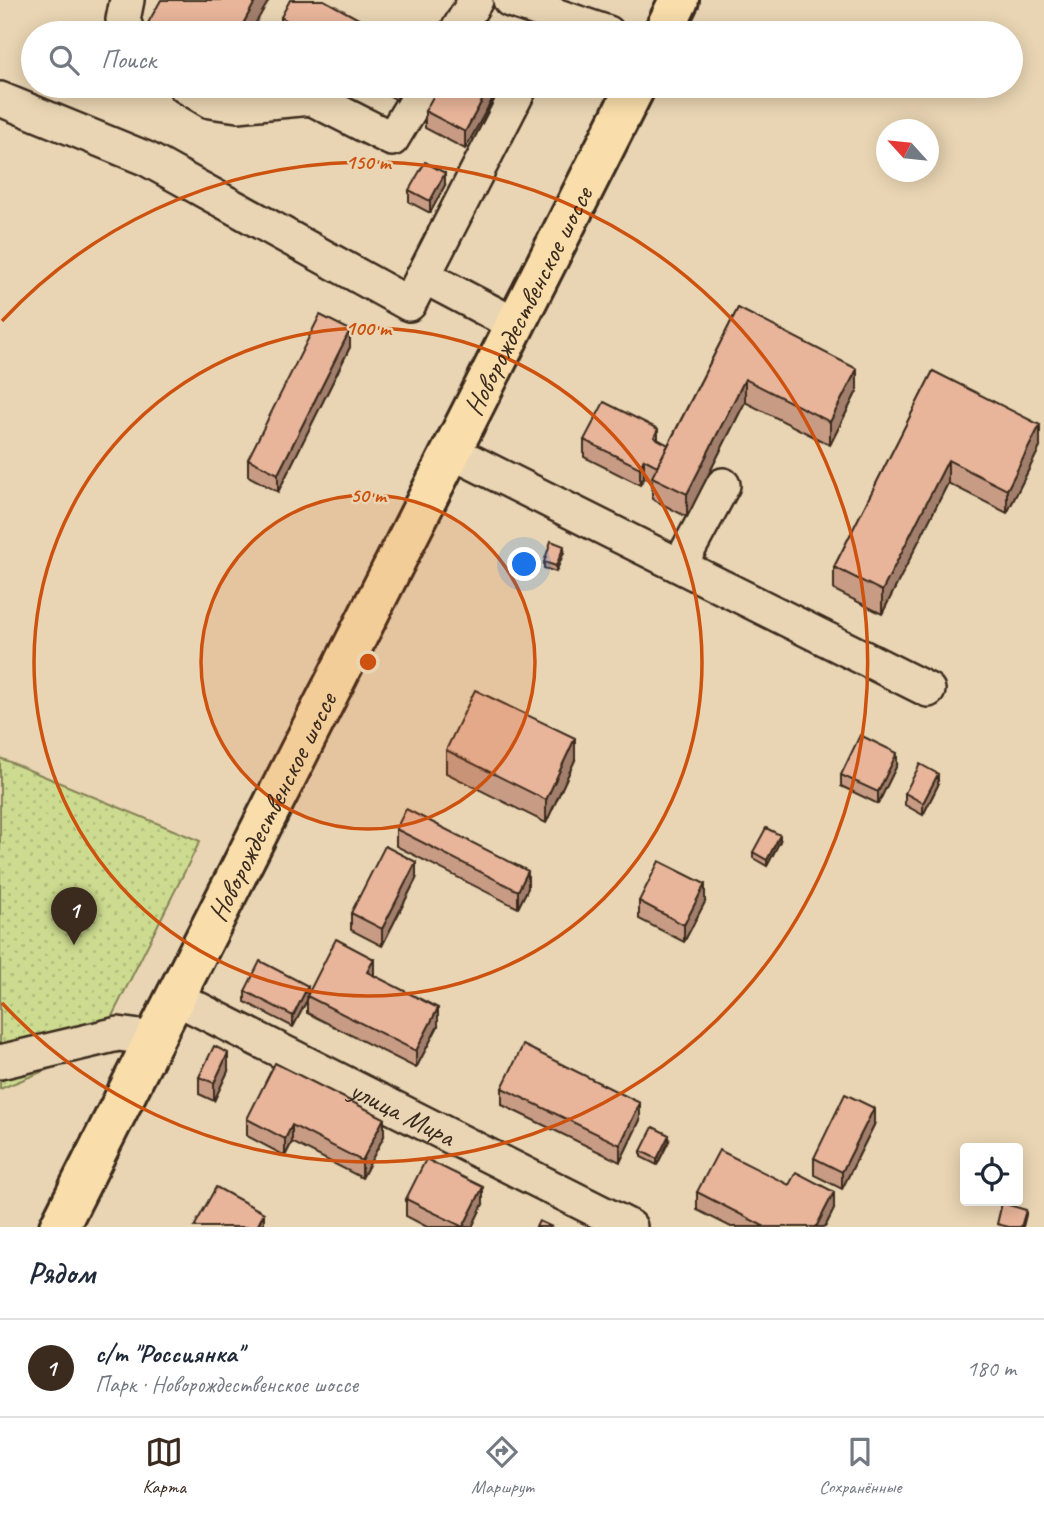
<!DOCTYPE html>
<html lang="ru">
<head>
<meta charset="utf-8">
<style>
  :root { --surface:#fff; --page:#f6f6f7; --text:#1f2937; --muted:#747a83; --line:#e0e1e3; --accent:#3b2a1e }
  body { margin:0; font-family:Caveat,sans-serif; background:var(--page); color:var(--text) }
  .controls { position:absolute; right:21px; bottom:21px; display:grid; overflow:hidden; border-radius:7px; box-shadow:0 4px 18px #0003 }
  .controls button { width:63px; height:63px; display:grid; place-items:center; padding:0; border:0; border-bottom:2px solid var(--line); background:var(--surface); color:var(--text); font:35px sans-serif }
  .compass { position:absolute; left:876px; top:119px; width:63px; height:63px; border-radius:50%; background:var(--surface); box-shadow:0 4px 18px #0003; rotate:297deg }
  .you { position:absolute; left:525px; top:565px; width:24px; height:24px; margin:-18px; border:5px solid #fff; border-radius:50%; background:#1a73e8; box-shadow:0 0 0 10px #1a73e833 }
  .badge { display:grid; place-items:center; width:46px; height:46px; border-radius:50%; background:var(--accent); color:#fff; font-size:23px; font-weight:700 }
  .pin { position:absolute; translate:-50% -58px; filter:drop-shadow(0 2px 4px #0008) }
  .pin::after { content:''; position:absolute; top:37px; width:24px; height:21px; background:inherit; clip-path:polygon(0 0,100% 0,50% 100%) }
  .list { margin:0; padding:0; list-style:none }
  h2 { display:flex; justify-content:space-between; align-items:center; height:91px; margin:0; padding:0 28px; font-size:30px }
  h2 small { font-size:23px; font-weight:400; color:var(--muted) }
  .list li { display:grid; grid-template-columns:46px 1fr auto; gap:21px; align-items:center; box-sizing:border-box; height:98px; padding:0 28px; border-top:2px solid var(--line) }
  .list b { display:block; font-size:26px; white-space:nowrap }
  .list p { margin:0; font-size:23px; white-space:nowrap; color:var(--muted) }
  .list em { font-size:23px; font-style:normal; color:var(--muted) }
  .icon { flex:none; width:38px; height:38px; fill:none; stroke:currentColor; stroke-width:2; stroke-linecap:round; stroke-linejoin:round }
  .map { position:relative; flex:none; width:1044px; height:1227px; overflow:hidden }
  .search { position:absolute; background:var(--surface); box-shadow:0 4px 18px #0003; left:21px; right:21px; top:21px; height:77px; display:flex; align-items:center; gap:18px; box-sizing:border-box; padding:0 24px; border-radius:38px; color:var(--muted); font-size:26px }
  .sheet { height:189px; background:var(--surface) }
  nav { display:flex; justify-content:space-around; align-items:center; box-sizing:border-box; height:98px; border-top:2px solid var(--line); background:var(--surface); font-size:19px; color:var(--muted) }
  nav a { display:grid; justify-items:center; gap:4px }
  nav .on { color:var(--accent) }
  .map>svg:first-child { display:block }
  .garden { fill:url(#garden-dots); stroke:#848256; stroke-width:2 }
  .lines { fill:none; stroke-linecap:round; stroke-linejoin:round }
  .minor-casing { stroke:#3b2a1e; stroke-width:38 }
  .major-casing { stroke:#3b2a1e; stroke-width:44 }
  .minor { stroke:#e9d5b3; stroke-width:33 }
  .major { stroke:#f9deab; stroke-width:38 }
  .wall { fill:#c89c84; stroke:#3b2a1e; stroke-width:2 }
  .shaded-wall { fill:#a27f6c; stroke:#3b2a1e; stroke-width:2 }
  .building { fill:#e8b59a; stroke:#3b2a1e; stroke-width:2 }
  .ring { fill:none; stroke:#ce520f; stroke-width:3.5 }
  .labels { text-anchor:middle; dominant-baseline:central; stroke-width:5; stroke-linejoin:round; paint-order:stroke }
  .street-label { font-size:28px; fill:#3b2a1e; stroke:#e9d5b3 }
  .centre { fill:#ce520f; stroke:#e9d5b3; stroke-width:3.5 }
  .ring-label { font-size:21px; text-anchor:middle; font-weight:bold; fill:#ce520f; stroke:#e9d5b3; stroke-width:5; stroke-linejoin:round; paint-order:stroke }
</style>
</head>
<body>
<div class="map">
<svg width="1044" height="1227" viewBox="0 0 1044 1227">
  <defs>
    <pattern id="garden-dots" width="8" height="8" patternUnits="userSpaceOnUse" patternTransform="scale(1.75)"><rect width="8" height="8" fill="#ccdb8f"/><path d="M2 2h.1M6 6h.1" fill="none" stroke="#b0bc7b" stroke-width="1.8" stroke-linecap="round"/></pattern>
  </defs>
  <rect width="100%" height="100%" fill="#e9d5b3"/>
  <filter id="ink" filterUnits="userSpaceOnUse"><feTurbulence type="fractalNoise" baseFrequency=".0143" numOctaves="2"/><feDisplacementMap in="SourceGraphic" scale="14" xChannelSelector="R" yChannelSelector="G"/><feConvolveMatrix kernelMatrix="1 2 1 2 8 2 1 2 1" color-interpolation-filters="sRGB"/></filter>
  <g filter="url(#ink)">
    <path class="garden" d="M0 758 200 841 95 1050 0 1089Z"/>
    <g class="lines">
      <defs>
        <g id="minor">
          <path d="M127 0 123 20 128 33"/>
          <path d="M510 0 608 33"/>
          <path d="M456 33 476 0"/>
          <path d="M185 86 210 101 238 105 311 98 392 139 424 86"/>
          <path d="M0 99 147 159 409 304 521 86"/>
          <path d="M423 276 516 325"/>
          <path d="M452 452 928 690"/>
          <path d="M680 565 723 485"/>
          <path id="s1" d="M176 998 630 1227"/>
          <path d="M0 1062 118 1034 155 1039"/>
        </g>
        <g id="major">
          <path d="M663 33 679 0"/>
          <path id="s2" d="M59 1227 636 86"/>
        </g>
      </defs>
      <use href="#minor" class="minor-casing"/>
      <use href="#major" class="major-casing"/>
      <use href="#minor" class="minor"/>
      <use href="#major" class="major"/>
    </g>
    <path class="wall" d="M281 17 384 33H281Z
      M205 86H222L218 93Z
      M347 86H358L355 90Z
      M372 86H405L397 100Z
      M492 86V100L465 149 425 128V111Z
      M445 185 430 213 409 202V190Z
      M738 308 857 391 830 445 745 402 687 517 652 499V481L644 477 640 485 584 457V440H658L668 445Z
      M350 347 278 492 248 476V459Z
      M933 371 1040 447 1007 513 948 483 882 614 834 590V567Z
      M564 552 556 572 544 568V562Z
      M446 750 575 760 546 823 446 773Z
      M897 765 878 804 841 786V775Z
      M938 785 923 815 905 805V793Z
      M396 829 528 888 518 908 396 846Z
      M780 841 767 866 753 858V852Z
      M416 879 382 946 351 930V913Z
      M639 901 705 902 684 942 639 919Z
      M374 976 438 1026 416 1068 307 1013V1000L293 1027 245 1002V991L308 994Z
      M228 1071 214 1101 199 1094V1077Z
      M502 1088 640 1120 620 1162 502 1105Z
      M247 1119 384 1136 362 1178 292 1142 285 1156 247 1136Z
      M874 1125 842 1189 814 1175V1158Z
      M669 1141 657 1165 641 1157V1151Z
      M789 1185 834 1209 825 1227H731L697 1210V1192Z
      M406 1199 483 1204 472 1227H427L406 1216Z"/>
    <path class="shaded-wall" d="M256 0H269L250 33H238Z
      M397 86H405L397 100Z
      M490 86H492V100L465 149V132Z
      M445 173V185L430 213V201Z
      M350 330V347L278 492V474Z
      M857 369V391L830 445V422Z
      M745 379V402L687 517V494Z
      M1040 425V447L1007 513V490Z
      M658 429V446L654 437Z
      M644 459V477L640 485V468Z
      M948 460V483L882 614V591Z
      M564 546V552L556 572V566Z
      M575 738V760L546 823V800Z
      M897 753V765L878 804V792Z
      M938 774V785L923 815V803Z
      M780 835V841L767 866V860Z
      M416 862V879L382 946V929Z
      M528 871V888L518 908V891Z
      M705 884V902L684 942V925Z
      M374 959V976L367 972Z
      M308 986 307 1000 293 1027V1016Z
      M438 1008V1026L416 1068V1051Z
      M228 1053V1071L214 1101V1083Z
      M640 1103V1120L620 1162V1145Z
      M874 1108V1125L842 1189V1172Z
      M384 1118V1136L362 1178V1161Z
      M292 1125V1142L285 1156V1139Z
      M669 1135V1141L657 1165V1159Z
      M483 1187V1204L472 1227H463Z
      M834 1192V1209L825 1227H816Z
      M1026 1210V1215L1023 1227H1021Z
      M264 1213V1227H257Z"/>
    <path class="building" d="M161 0H256L238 33H150L144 30Z
      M290 0H324L384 33H309L281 17Z
      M439 86H490L465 132 425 111Z
      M425 162 445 173 430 201 409 190Z
      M738 308 857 369 830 422 745 379 687 494 652 477Z
      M320 315 350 330 278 474 248 459Z
      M933 371 1040 425 1007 490 948 460 882 591 834 567Z
      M604 402 658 429 654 437 668 445 657 466 644 459 640 468 584 440Z
      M551 541 564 546 556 566 544 562Z
      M475 690 575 738 546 800 446 750Z
      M860 735 897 753 878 792 841 775Z
      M920 764 938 774 923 803 905 793Z
      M406 809 528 871 518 891 396 829Z
      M766 828 780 835 767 860 753 852Z
      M385 846 416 862 382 929 351 913Z
      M659 861 705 884 684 925 639 901Z
      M336 939 374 959 367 972 438 1008 416 1051 307 996Z
      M260 961 308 986 293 1016 245 991Z
      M523 1045 640 1103 620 1145 502 1088Z
      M214 1046 228 1053 214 1083 199 1077Z
      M275 1063 384 1118 362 1161 292 1125 285 1139 247 1119Z
      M845 1094 874 1108 842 1172 814 1158Z
      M653 1127 669 1135 657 1159 641 1151Z
      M719 1150 789 1185 796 1172 834 1192 816 1227H765L697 1192Z
      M426 1159 483 1187 463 1227 406 1199Z
      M216 1187 264 1213 257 1227H194Z
      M1002 1203 1026 1210 1021 1227H1009L997 1224Z
      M539 1221 552 1227H536Z"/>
  </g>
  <circle cx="368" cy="662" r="167" fill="#ce520f" fill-opacity=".12"/>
  <g class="ring">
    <circle cx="368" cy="662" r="167"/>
    <circle cx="368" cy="662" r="334"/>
    <path d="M2 321A500 500 0 1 1 2 1003"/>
  </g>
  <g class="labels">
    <g class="street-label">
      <text stroke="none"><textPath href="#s2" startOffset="1038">Новорождественское шоссе</textPath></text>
      <text stroke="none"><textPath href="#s2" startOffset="471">Новорождественское шоссе</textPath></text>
      <text stroke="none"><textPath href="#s1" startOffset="254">улица Мира</textPath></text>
    </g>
  </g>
  <circle cx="368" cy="662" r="10" class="centre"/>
  <g class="ring-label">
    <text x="368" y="169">150 m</text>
    <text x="368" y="335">100 m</text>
    <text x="368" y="502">50 m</text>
  </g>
</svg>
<div class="controls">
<button><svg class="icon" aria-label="locate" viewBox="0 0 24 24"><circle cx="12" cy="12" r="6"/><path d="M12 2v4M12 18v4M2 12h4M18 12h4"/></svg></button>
</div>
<svg class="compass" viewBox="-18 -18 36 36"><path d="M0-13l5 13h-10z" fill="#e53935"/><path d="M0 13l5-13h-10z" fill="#747a83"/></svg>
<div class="you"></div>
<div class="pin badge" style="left:74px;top:945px">1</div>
<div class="search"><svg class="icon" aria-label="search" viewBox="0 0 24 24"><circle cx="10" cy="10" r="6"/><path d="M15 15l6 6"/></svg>Поиск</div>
</div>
<section class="sheet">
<h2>Рядом<small></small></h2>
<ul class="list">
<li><span class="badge">1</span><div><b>с/т &quot;Россиянка&quot;</b><p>Парк · Новорождественское шоссе</p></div><em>180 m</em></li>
</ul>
</section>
<nav>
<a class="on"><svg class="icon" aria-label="map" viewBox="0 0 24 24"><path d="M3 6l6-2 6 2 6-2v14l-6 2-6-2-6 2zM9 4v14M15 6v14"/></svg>Карта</a>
<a><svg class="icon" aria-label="directions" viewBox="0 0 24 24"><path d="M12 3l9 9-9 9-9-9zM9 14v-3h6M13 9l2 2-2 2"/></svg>Маршрут</a>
<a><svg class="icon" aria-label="saved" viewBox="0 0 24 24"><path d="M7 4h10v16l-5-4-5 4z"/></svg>Сохранённые</a>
</nav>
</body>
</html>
